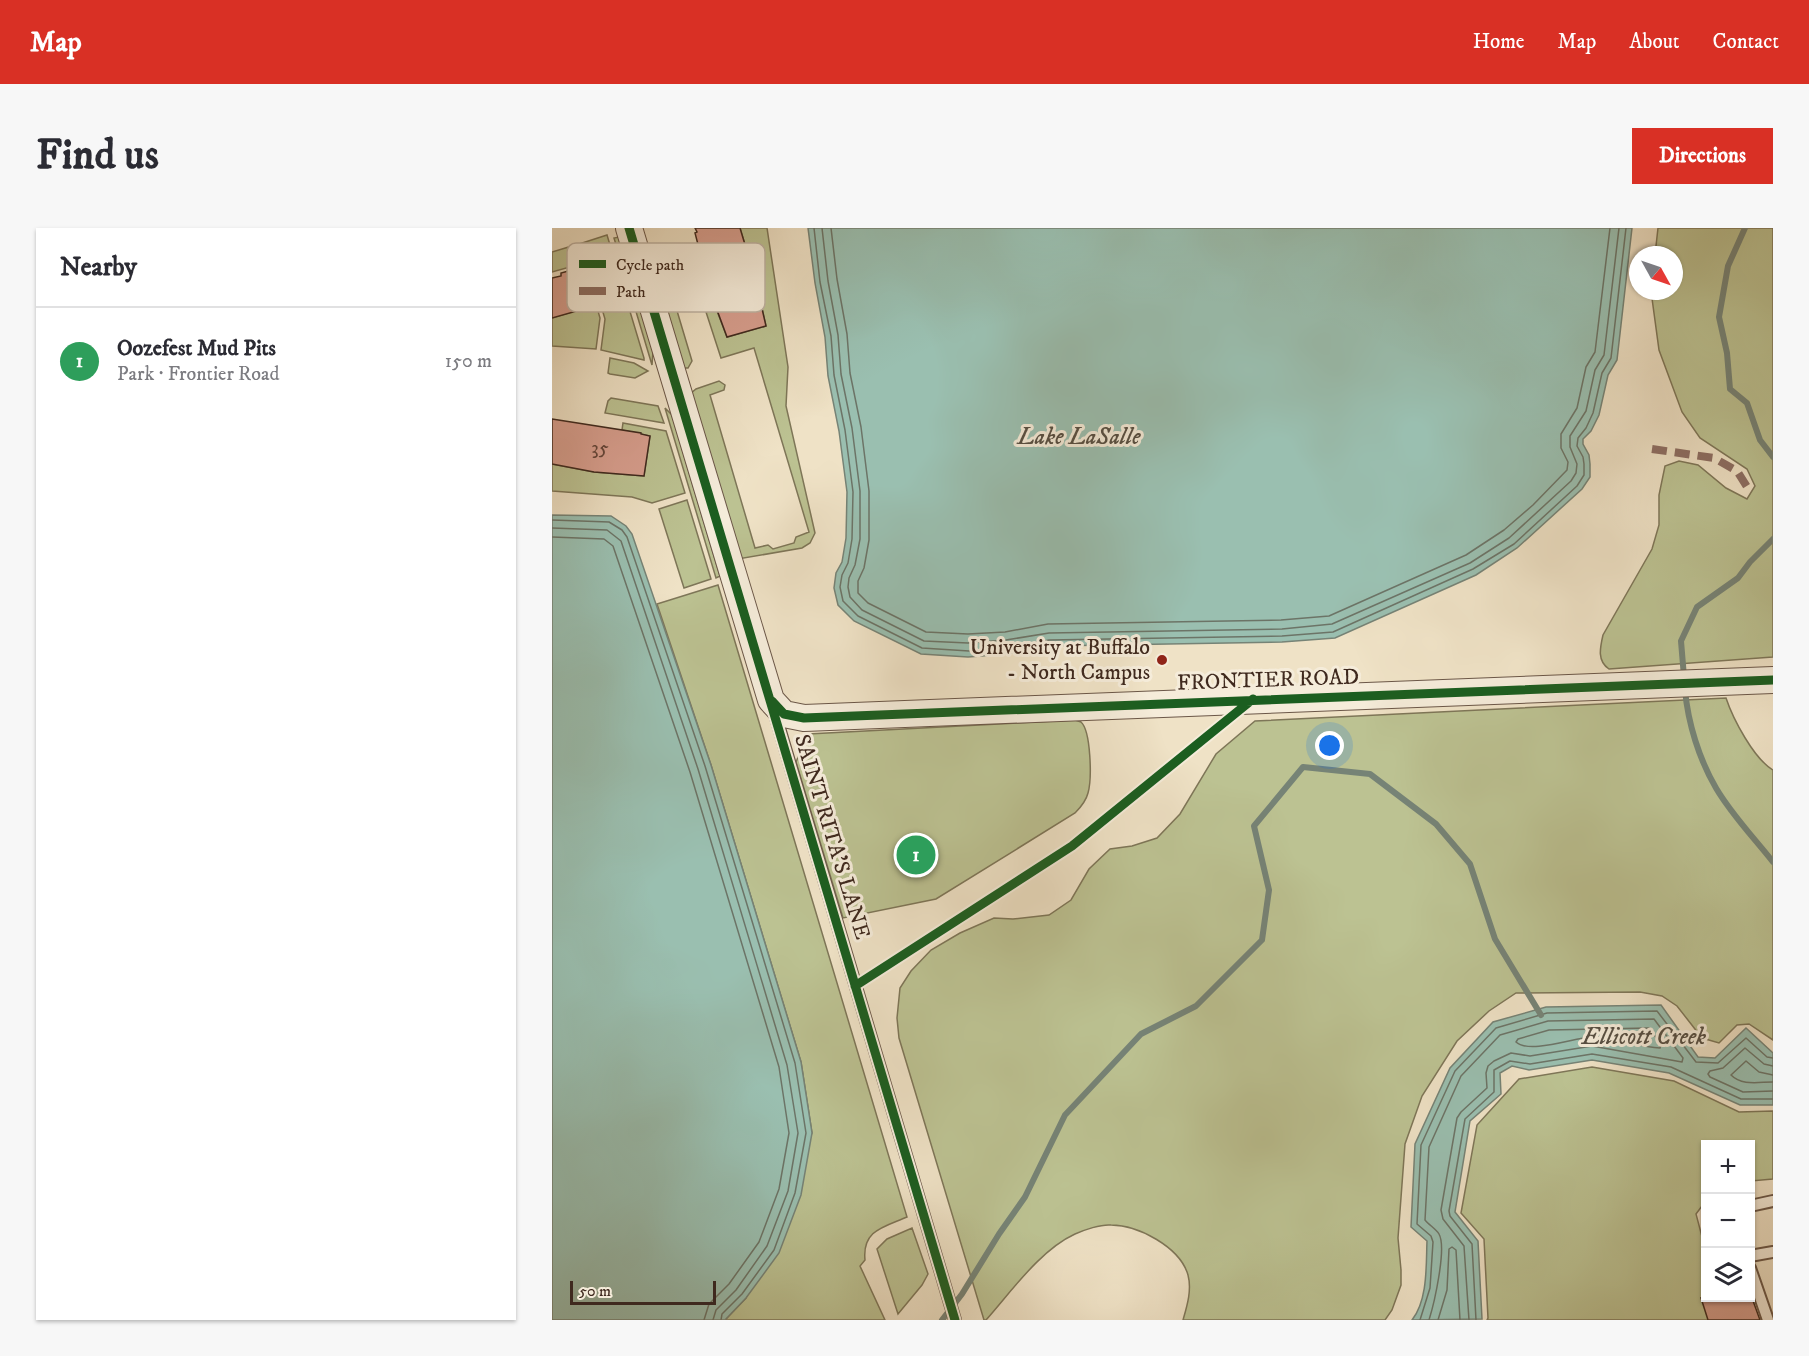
<!DOCTYPE html>
<html lang="en">
<head>
<meta charset="utf-8">
<style>
  :root { --surface:#fff; --page:#f7f7f7; --text:#2b2b33; --muted:#7c7c81; --line:#e1e1e2; --accent:#d93025 }
  body { margin:0; font-family:"IM FELL DW Pica",serif; background:var(--page); color:var(--text) }
  .controls { position:absolute; right:18px; bottom:18px; display:grid; overflow:hidden; border-radius:0px; box-shadow:0 2px 4px #0004 }
  .controls button { width:54px; height:54px; display:grid; place-items:center; padding:0; border:0; border-bottom:2px solid var(--line); background:var(--surface); color:var(--text); font:30px sans-serif }
  .compass { position:absolute; left:1077px; top:18px; width:54px; height:54px; border-radius:50%; background:var(--surface); box-shadow:0 2px 4px #0004; rotate:130deg }
  .scale { position:absolute; left:18px; bottom:15px; width:146px; box-sizing:border-box; padding-left:6px; border:3px solid #3f291e; border-top:0; font-size:16px; line-height:21px; white-space:nowrap; color:#3f291e; -webkit-text-stroke:4px #f5ecda; paint-order:stroke }
  .you { position:absolute; left:778px; top:518px; width:21px; height:21px; margin:-15px; border:4px solid #fff; border-radius:50%; background:#1a73e8; box-shadow:0 0 0 9px #1a73e833 }
  .badge { display:grid; place-items:center; width:39px; height:39px; border-radius:50%; background:var(--accent); color:#fff; font-size:20px; font-weight:700 }
  .pin { position:absolute; translate:-50% -50%; border:3px solid #fff; box-shadow:0 2px 6px #0006 }
  .list { margin:0; padding:0; list-style:none }
  h2 { display:flex; justify-content:space-between; align-items:center; height:78px; margin:0; padding:0 24px; font-size:26px }
  h2 small { font-size:20px; font-weight:400; color:var(--muted) }
  .list li { display:grid; grid-template-columns:39px 1fr auto; gap:18px; align-items:center; box-sizing:border-box; height:108px; padding:0 24px; border-top:2px solid var(--line) }
  .list b { display:block; font-size:22px; white-space:nowrap }
  .list p { margin:0; font-size:20px; white-space:nowrap; color:var(--muted) }
  .list em { font-size:20px; font-style:normal; color:var(--muted) }
  .icon { flex:none; width:33px; height:33px; fill:none; stroke:currentColor; stroke-width:2; stroke-linecap:round; stroke-linejoin:round }
  .map { position:relative; flex:none; width:1221px; height:1092px; overflow:hidden; border-radius:0px }
  header { display:flex; align-items:center; gap:36px; box-sizing:border-box; height:84px; padding:0 30px; background:var(--accent); color:#fff }
  header strong { font-size:28px }
  nav { display:flex; gap:33px; margin-inline-start:auto; font-size:21px }
  .intro { display:flex; align-items:center; justify-content:space-between; box-sizing:border-box; height:144px; padding:0 36px }
  h1 { margin:0; font-size:42px }
  .button { padding:15px 27px; border-radius:0px; background:var(--accent); color:#fff; font-size:21px; font-weight:700 }
  main { display:flex; gap:36px; padding:0 36px }
  aside { flex:1; background:var(--surface); border-radius:0px; box-shadow:0 2px 4px #0004 }
  .map>svg:first-child { display:block }
  .green { fill:#bcc292; stroke:#7e7658; stroke-width:1.5 }
  .water { fill:#9abfb0; stroke:#768376; stroke-width:1.5 }
  .lines { fill:none; stroke-linecap:round; stroke-linejoin:round }
  .shore { stroke:#6c7467; stroke-width:1.5 }
  .stream { stroke:#768376; stroke-width:6 }
  .building { fill:#d79e8e; stroke:#3f291e; stroke-width:1.5 }
  .service-casing { stroke:#6b5748; stroke-width:14 }
  .tertiary-casing { stroke:#6b5748; stroke-width:28 }
  .service { stroke:#f5ecda; stroke-width:10 }
  .tertiary { stroke:#f5ecda; stroke-width:26 }
  .quiet { stroke:#8d6e63; stroke-width:8; stroke-dasharray:15 8; stroke-linecap:butt }
  .cycleway-casing { stroke:#f5ecda; stroke-width:13 }
  .cycleway { stroke:#1b5e20; stroke-width:9 }
  .poi-dot { fill:#8f2418; stroke:#f5ecda; stroke-width:2 }
  .labels { text-anchor:middle; dominant-baseline:central; stroke-width:6; stroke-linejoin:round; paint-order:stroke }
  .number-label { font-size:20px; fill:#65463a }
  .poi-label { font-size:22px; fill:#3f291e; stroke:#f5ecda; text-anchor:end }
  .street-label { font-size:22px; fill:#3f291e; stroke:#f5ecda }
  .water-label { font-size:24px; font-style:italic; fill:#564e42; stroke:#f5ecda }
  .key { fill:#f5ecda; stroke:#beb2a2; stroke-width:1.5 }
  .key-label { font-size:16px; fill:#3f291e }
</style>
</head>
<body>
<header>
<strong>Map</strong>
<nav><a>Home</a><a>Map</a><a>About</a><a>Contact</a></nav>
</header>
<div class="intro"><h1>Find us</h1><a class="button">Directions</a></div>
<main>
<aside>
<h2>Nearby<small></small></h2>
<ul class="list">
<li><span class="badge" style="background:#2e9e5b">1</span><div><b>Oozefest Mud Pits</b><p>Park · Frontier Road</p></div><em>150 m</em></li>
</ul>
</aside>
<div class="map">
<svg width="1221" height="1092" viewBox="0 0 1221 1092">
  <rect width="100%" height="100%" fill="#efe2c6"/>
  <filter id="stains"><feTurbulence type="fractalNoise" baseFrequency=".00333" numOctaves="4"/><feColorMatrix values="0 0 0 0 .2 0 0 0 0 .09 0 0 0 0 .02 0 0 0 .5 -.17"/></filter>
  <radialGradient id="worn" r=".72"><stop offset=".6" stop-color="#630" stop-opacity="0"/><stop offset="1" stop-color="#630" stop-opacity=".3"/></radialGradient>
  <path class="green" d="M188 0H215L236 139 234 178 263 305 258 315 250 320 186 331 138 166 144 161 167 153 173 157 172 162 158 167 203 320 216 317 221 321 242 315 244 309 257 304 202 120 169 130 154 84 170 79 165 83 175 109 214 98 203 49Z
    M1106 0H1221V429L1057 441C1045 433 1048 420 1051 407L1100 321 1107 297V267L1113 238 1127 233 1146 237 1174 260 1195 271 1203 258 1195 241 1148 210 1130 184 1107 122 1099 63H1122V27H1103Z
    M55 7 92 130V132L49 122 53 91 36 34 29 35 24 17Z
    M67 9 101 123 100 137 62 10Z
    M20 18 25 37 0 44V24Z
    M105 32 111 36 140 133 136 140H132L99 36Z
    M40 62 48 90 44 121 0 118V90L39 78 34 63Z
    M58 130 82 135 96 143 83 150 58 146 56 145Z
    M59 170 106 178 112 195 53 185 56 173Z
    M113 180 120 187 168 348 164 350Z
    M71 195 114 203 133 265 100 275 80 269 0 263V236L42 244 92 248 98 208 70 202Z
    M135 272 159 351 132 360 107 281Z
    M166 357 355 989C332 999 310 1002 313 1032L308 1038 333 1092H173L194 1070 260 905 249 834 159 537 105 376Z
    M1174 470C1181 491 1202 531 1221 542V812L1197 796 1185 797 1167 815 1150 810 1125 778 1110 768 1088 764 964 765 937 783 905 813 870 868 853 916 846 1010 849 1042V1057L840 1082 833 1092H631C635 1078 640 1062 636 1047 628 1019 586 997 559 997 549 996 532 1002 523 1006 488 1022 459 1064 434 1092H432L347 810 345 790 348 760 359 743 379 722 408 705 442 690 461 691 497 687 519 672 537 641 558 621 580 618 605 610 628 586 664 526 703 493Z
    M523 492 529 494C539 503 540 551 536 565 534 573 529 579 523 585L384 671 291 690 244 534 256 506Z
    M1040 839 1122 853 1187 884 1221 883V951L1199 953 1198 916H1154L1153 974 1144 986 1153 1020 1154 1070H1168L1174 1092H935L936 1090 932 1011 909 985 925 897 967 851Z
    M360 1000 376 1046 370 1057 346 1086 325 1021 335 1011Z"/>
  <path class="water" d="M256 0H1080L1065 132 1056 147 1047 187 1039 203 1031 211V216L1037 227 1038 236V249L1030 261 965 320 924 347 783 410 730 414 498 418 455 426 416 429 369 426 302 393 286 377 282 360 284 345 290 334 294 310 295 264 287 203 276 148 273 109 263 55Z
    M0 287 59 288 74 298 80 306 159 537 249 834 260 905 249 967 227 1025 194 1070 173 1092H0Z
    M1109 777 1146 829 1163 830 1194 800 1221 825V877H1188L1117 845 1040 832 977 842 960 838 948 845 949 866 918 893 903 984 926 1013 930 1091 860 1092C876 1072 874 1037 875 1013L859 999 863 916 898 840 941 794 994 779Z"/>
  <g class="lines">
    <path class="shore" d="M262 0 268 54 279 108 282 147 293 202 301 264 300 311 296 335 290 347 288 359 291 373 306 388 370 420 417 423 455 420 497 412 730 408 781 404 921 341 962 316 1025 258 1032 247V236L1031 229 1025 218 1026 210 1034 200 1041 185 1050 145 1059 130 1074 0
      M270 0 276 53 286 107 289 146 300 200 308 263V311L303 337 297 350 296 359 298 369 310 382 372 413 416 415 454 412 497 405 730 401 780 396 918 335 957 310 1019 253 1024 245 1025 236 1018 219V208L1034 183 1043 142 1052 127 1067 0
      M279 0 285 51 295 106 298 145 309 199 317 263V312L312 340 306 353V365L316 375 374 404 416 406 453 404 496 396 729 392 777 388 914 327 952 302 981 277 1015 242 1016 234 1009 220V206L1025 180 1034 139 1043 124 1058 0
      M0 292 57 294 70 302 75 309 153 538 243 835 254 905 243 965 222 1022 190 1066 170 1086 169 1092
      M0 300 55 302 69 313 146 541 235 837 246 905 236 963 215 1018 184 1062 164 1082 161 1092
      M0 309 52 311 61 318 138 544 227 839 237 905 227 961 207 1014 177 1056 157 1076 152 1092
      M1097 800 1109 816 1108 820C1085 819 1061 807 1038 809 1019 811 977 826 964 814L966 811 997 802Z
      M1221 838 1212 836 1193 820 1171 840 1158 843 1156 846 1158 849 1191 864 1221 863
      M1221 847 1207 844 1194 833 1179 847C1190 858 1206 854 1221 854
      M868 1092 878 1060 881 1014 879 1008 865 996 869 917 903 843 944 800 995 785 1105 783 1144 834 1166 835 1194 810 1215 829 1221 830
      M877 1092C882 1076 895 1020 887 1006 884 1001 877 997 873 992L877 919 909 848 948 807 996 793 1102 791 1131 830 1130 834 1040 818 978 828 959 825 942 833 936 838 934 845 935 860 909 884 905 890 889 982 891 991 912 1018 917 1092
      M886 1092 895 1062 897 1021 900 1019 904 1022 908 1092
      M924 1092 920 1016 898 988 897 983 913 891 942 864V842L958 833 978 836 1040 826 1119 839 1189 871H1221"/>
    <path class="stream" d="M1193 0 1176 38 1167 89 1175 125 1178 161 1195 175 1208 212 1221 229
      M1132 449 1129 413 1145 379 1186 350 1198 334 1221 311
      M1133 462C1136 495 1147 531 1164 560 1179 586 1203 611 1221 634
      M390 1092 410 1066 447 1006 473 969 513 887 589 806 644 778 710 712 717 662 702 598 751 539 818 546 884 596 918 636 943 711 989 787"/>
  </g>
  <path class="building" d="M143 0H188L203 50 214 98 175 109 158 63 143 5 145 4Z
    M27 40V43L34 41 40 62 34 63 39 79 0 90V50L9 48V45Z
    M0 191 89 205V206L98 208 92 248 42 244 0 236Z
    M1149 1070H1200L1208 1092H1156Z"/>
  <g class="lines">
    <defs>
      <path id="service" d="M222 483 403 1092
        M1198 978 1221 973
        M1198 1028 1221 1024
        M1198 1040 1216 1092"/>
      <path id="tertiary" d="M77 0 219 472 232 486 252 490 1221 452"/>
    </defs>
    <use href="#service" class="service-casing"/>
    <use href="#tertiary" class="tertiary-casing"/>
    <use href="#service" class="service"/>
    <use href="#tertiary" class="tertiary"/>
    <path class="quiet" d="M1100 221 1162 230 1185 243 1197 262"/>
    <defs>
      <path id="cycleway" d="M77 0 403 1092
        M220 473 232 486 252 490 1221 452
        M303 758 520 618 701 471"/>
    </defs>
    <use href="#cycleway" class="cycleway-casing"/>
    <use href="#cycleway" class="cycleway"/>
  </g>
  <circle class="poi-dot" cx="610" cy="432" r="6"/>
  <g class="labels">
    <g class="number-label">
      <text x="48" y="220">35</text>
    </g>
    <g class="poi-label">
      <text x="598" y="419">University at Buffalo<tspan x="598" dy="25">- North Campus</tspan></text>
    </g>
    <g class="street-label">
      <text transform="translate(716 452) rotate(-2)">FRONTIER ROAD</text>
      <text transform="translate(280 609) rotate(73)">SAINT RITA'S LANE</text>
    </g>
    <g class="water-label">
      <text x="527" y="209">Lake LaSalle</text>
      <text x="1092" y="809">Ellicott Creek</text>
    </g>
  </g>
  <rect x="15" y="15" width="198" height="69" rx="9" class="key"/>
  <rect x="27" y="32" width="27" height="8" fill="#1b5e20"/>
  <rect x="27" y="59" width="27" height="8" fill="#8d6e63"/>
  <g class="key-label">
    <text x="64" y="42">Cycle path</text>
    <text x="64" y="69">Path</text>
  </g>
  <rect width="100%" height="100%" filter="url(#stains)"/>
  <rect width="100%" height="100%" fill="url(#worn)"/>
</svg>
<div class="controls">
<button>+</button>
<button>−</button>
<button><svg class="icon" aria-label="layers" viewBox="0 0 24 24"><path d="M12 4l9 5-9 5-9-5zM3 14l9 5 9-5"/></svg></button>
</div>
<svg class="compass" viewBox="-18 -18 36 36"><path d="M0-13l5 13h-10z" fill="#e53935"/><path d="M0 13l5-13h-10z" fill="#7c7c81"/></svg>
<div class="scale">50 m</div>
<div class="you"></div>
<div class="pin badge" style="left:364px;top:627px;background:#2e9e5b">1</div>
</div>
</main>
</body>
</html>
